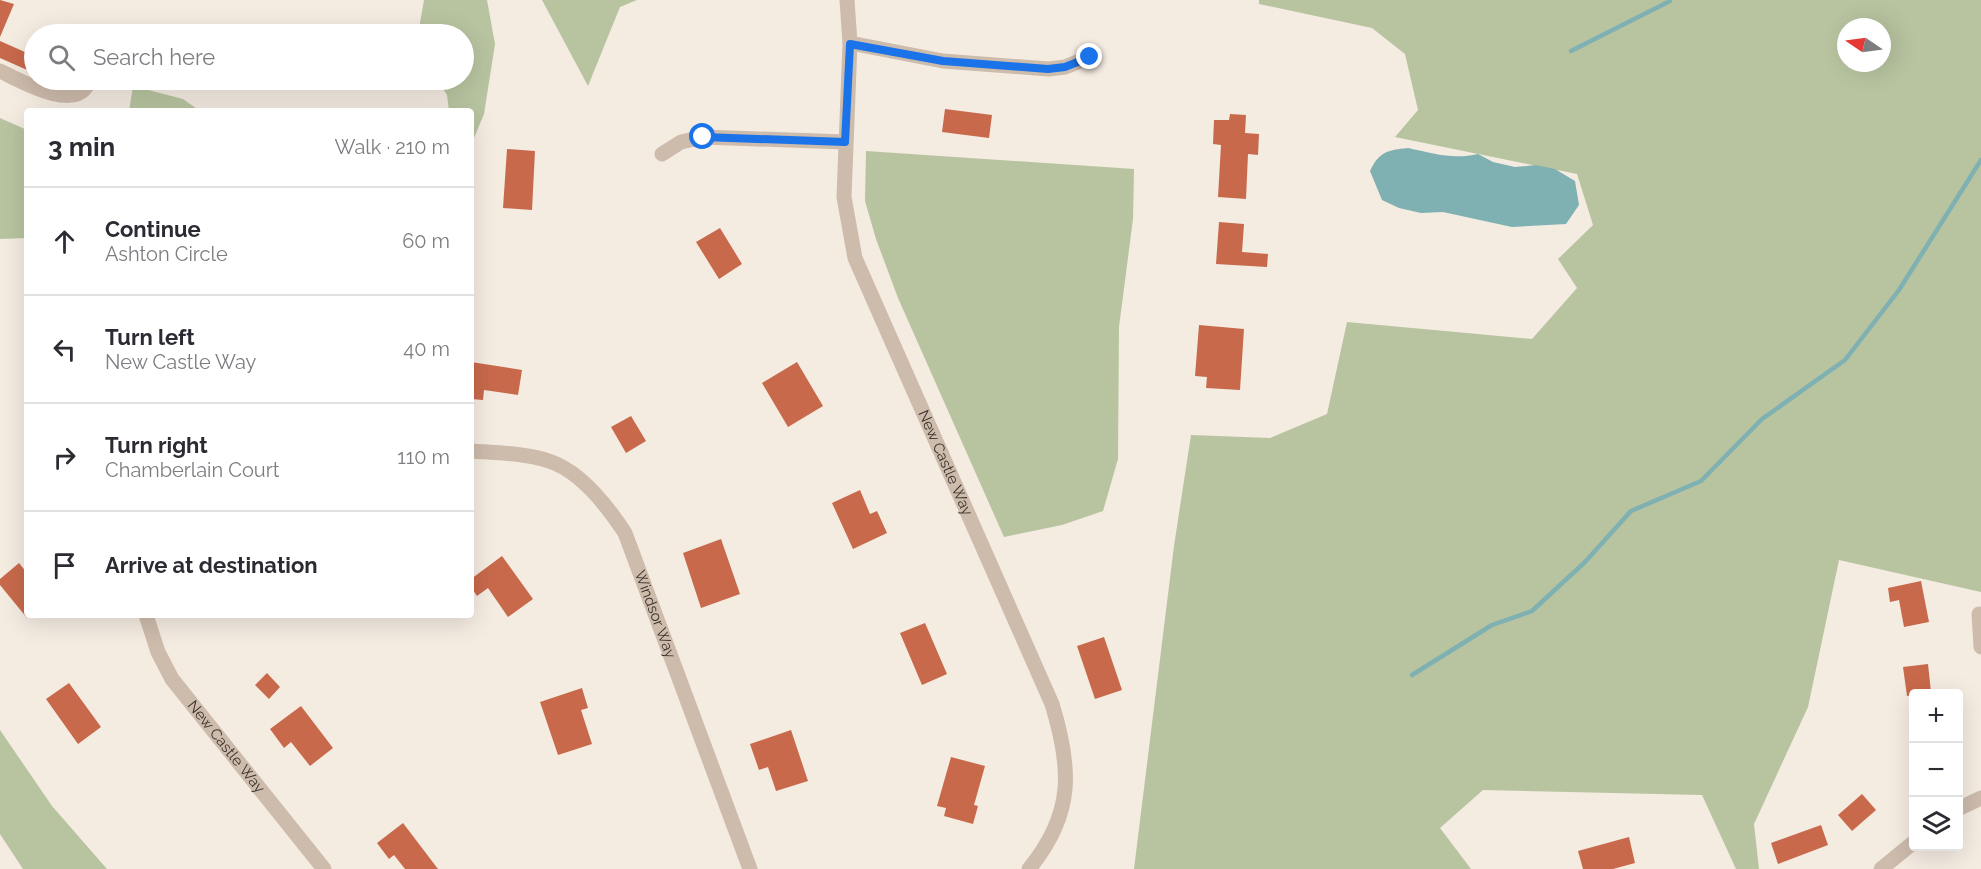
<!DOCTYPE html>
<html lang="en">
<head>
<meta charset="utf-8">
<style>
  :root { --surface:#fff; --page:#f7f7f7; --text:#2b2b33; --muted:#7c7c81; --line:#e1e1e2 }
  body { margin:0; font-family:Raleway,sans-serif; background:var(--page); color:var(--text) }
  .controls { position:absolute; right:18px; bottom:18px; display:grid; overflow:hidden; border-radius:6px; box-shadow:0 6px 24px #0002 }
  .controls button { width:54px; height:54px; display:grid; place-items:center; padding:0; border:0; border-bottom:2px solid var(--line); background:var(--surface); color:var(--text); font:30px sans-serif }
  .compass { position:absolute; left:1837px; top:18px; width:54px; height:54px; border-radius:50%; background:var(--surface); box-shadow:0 6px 24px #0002; rotate:283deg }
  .stop { position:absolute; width:18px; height:18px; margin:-14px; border:4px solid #1a73e8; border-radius:50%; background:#fff }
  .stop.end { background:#1a73e8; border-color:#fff; box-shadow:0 2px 6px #0008 }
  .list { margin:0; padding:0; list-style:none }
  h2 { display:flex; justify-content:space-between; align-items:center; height:78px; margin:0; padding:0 24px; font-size:26px }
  h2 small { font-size:20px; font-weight:400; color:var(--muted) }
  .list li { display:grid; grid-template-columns:39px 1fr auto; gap:18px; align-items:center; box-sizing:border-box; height:108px; padding:0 24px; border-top:2px solid var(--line) }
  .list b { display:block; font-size:22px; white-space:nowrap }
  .list p { margin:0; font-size:20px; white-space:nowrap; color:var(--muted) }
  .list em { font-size:20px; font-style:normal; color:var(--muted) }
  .icon { flex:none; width:33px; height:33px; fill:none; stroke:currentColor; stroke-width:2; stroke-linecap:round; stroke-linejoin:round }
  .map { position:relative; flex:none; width:1981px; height:869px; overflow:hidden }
  .search { position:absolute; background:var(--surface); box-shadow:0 6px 24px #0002; left:24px; top:24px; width:450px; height:66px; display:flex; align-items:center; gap:15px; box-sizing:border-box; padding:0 21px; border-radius:33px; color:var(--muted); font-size:22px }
  .panel { position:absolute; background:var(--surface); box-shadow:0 6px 24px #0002; left:24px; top:108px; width:450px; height:510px; border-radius:6px }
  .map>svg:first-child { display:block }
  .green { fill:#b8c4a0; fill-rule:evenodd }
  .water { fill:#7fb0b2 }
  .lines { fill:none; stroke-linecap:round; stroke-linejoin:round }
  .stream { stroke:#7fb0b2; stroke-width:4.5 }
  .building { fill:#c8694b }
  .minor { stroke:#cdbbac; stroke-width:15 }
  .route { stroke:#1a73e8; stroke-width:8 }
  .labels { text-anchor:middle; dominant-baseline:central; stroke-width:5; stroke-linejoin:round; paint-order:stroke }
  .street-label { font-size:15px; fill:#3b302b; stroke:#fbf5ee }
</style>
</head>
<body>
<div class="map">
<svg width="1981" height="869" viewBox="0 0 1981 869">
  <rect width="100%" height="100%" fill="#f4ebe1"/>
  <path class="green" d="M424 0H487L495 44 484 114 471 145V111H449L447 95 437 80H464V34H418Z
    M542 0H637L620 7 588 86Z
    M1259 0H1981V592L1839 560 1808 707 1754 824 1759 869H1736L1702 795 1483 790 1440 828 1471 869H1134L1174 546 1191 435 1270 438 1327 414 1347 322 1532 339 1577 288 1558 259 1593 225 1577 174 1395 137 1418 110 1405 54 1372 28 1259 4ZM1846 27H1882V63H1846Z
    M133 86 183 99 200 111H129Z
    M0 118 27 130V238L0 239Z
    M866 151 1134 169 1133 219 1119 327 1118 459 1103 511 1062 525 1004 537 898 298 876 239 865 201Z
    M0 730 52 806 107 869H23L0 834Z"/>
  <path class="water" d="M1408 148C1432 153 1453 160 1478 154L1493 162 1515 167 1536 165 1555 169 1575 181 1579 205 1566 224 1512 227 1443 212 1421 213 1399 208 1382 200 1370 171C1379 152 1387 150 1408 148Z"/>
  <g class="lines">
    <path class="stream" d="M1571 51 1670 1
      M1412 675 1492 625 1532 611 1585 562 1631 511 1701 481 1762 419 1845 360 1899 290 1981 160"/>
  </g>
  <path class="building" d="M0 0 14 4 0 37Z
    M0 41 34 56V73L0 58Z
    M945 109 992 115 989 138 942 132Z
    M1230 114 1246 115 1245 133 1259 134 1258 155 1248 154 1246 199 1218 197 1221 145 1213 144 1214 120H1229Z
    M507 149 535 151 532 210 503 208Z
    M1219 222 1244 224 1242 252 1268 254 1267 267 1216 264Z
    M720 228 742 264 719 279 696 242Z
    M1199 325 1244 329 1240 390 1206 388 1207 377 1195 376Z
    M471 362 522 370 518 395 484 390 483 400 471 399Z
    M797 362 823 406 788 427 762 383Z
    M631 416 646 441 626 453 611 427Z
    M860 490 870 514 877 511 887 533 853 549 832 503Z
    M721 539 740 594 701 608 683 553Z
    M502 556 533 599 508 617 488 588 477 596 471 587V579Z
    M19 563 27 573V618L0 585V579Z
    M1921 581 1929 622 1904 627 1899 600 1890 602 1888 588Z
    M925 623 947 674 922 685 900 633Z
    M1104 637 1122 690 1095 699 1077 646Z
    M1928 664 1931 692 1907 696 1903 667Z
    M267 673 280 687 269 699 255 685Z
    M69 683 101 727 78 744 46 699Z
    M582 688 588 708 581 710 592 744 558 755 540 702Z
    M301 706 333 748 310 766 291 742 284 748 270 729Z
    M791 730 808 781 776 791 768 767 759 770 750 744Z
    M951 757 985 766 974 805 978 806 973 824 944 816 946 808 937 806Z
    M1862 794 1876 810 1852 831 1838 815Z
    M403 823 438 869H405L394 855 389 859 377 843Z
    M1821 825 1828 845 1778 864 1771 843Z
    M1629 837 1635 863 1613 869H1583L1578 851Z"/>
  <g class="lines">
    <g class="minor">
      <path id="s1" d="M847 0 850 43 844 197 855 258 1052 704C1072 769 1074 814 1029 869"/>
      <path d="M850 43 943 61 1049 69 1065 67 1090 57"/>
      <path d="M0 71C21 81 74 112 88 84L86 80"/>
      <path d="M662 154 681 142 703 137 845 142"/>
      <path id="s2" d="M471 451C496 453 525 453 549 461 580 471 608 507 625 533L750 869"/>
      <path d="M1979 614 1981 647"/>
      <path id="s3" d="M146 615 158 652 172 679 324 869"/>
      <path d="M1958 809 1981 798"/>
      <path d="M1881 869 1914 842"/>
    </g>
  </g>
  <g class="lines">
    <path class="route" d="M703 137 845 142 850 44 943 61 1048 69 1065 67 1090 57"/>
  </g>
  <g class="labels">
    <g class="street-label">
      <text stroke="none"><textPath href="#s1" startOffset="483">New Castle Way</textPath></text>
      <text stroke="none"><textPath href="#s2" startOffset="272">Windsor Way</textPath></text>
      <text stroke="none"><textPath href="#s3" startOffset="156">New Castle Way</textPath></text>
    </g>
  </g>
</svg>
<div class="controls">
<button>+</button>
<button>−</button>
<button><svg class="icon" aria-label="layers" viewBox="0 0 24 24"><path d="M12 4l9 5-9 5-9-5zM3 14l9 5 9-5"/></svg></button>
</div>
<svg class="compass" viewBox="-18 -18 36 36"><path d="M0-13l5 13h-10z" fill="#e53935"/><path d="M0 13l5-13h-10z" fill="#7c7c81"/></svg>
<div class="stop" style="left:703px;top:137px"></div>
<div class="stop end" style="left:1090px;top:57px"></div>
<div class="search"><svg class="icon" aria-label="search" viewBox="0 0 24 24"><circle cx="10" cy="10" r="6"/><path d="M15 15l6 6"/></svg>Search here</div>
<section class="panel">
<h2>3 min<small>Walk · 210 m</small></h2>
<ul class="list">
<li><svg class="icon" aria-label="ahead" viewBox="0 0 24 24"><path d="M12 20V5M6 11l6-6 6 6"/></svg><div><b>Continue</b><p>Ashton Circle</p></div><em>60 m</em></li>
<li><svg class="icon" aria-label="left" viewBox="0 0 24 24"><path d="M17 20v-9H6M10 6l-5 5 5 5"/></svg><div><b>Turn left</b><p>New Castle Way</p></div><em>40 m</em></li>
<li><svg class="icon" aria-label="right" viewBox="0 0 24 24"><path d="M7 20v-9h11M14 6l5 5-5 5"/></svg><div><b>Turn right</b><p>Chamberlain Court</p></div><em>110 m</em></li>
<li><svg class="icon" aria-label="arrive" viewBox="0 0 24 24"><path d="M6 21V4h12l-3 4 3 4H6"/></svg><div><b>Arrive at destination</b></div></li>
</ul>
</section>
</div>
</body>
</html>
